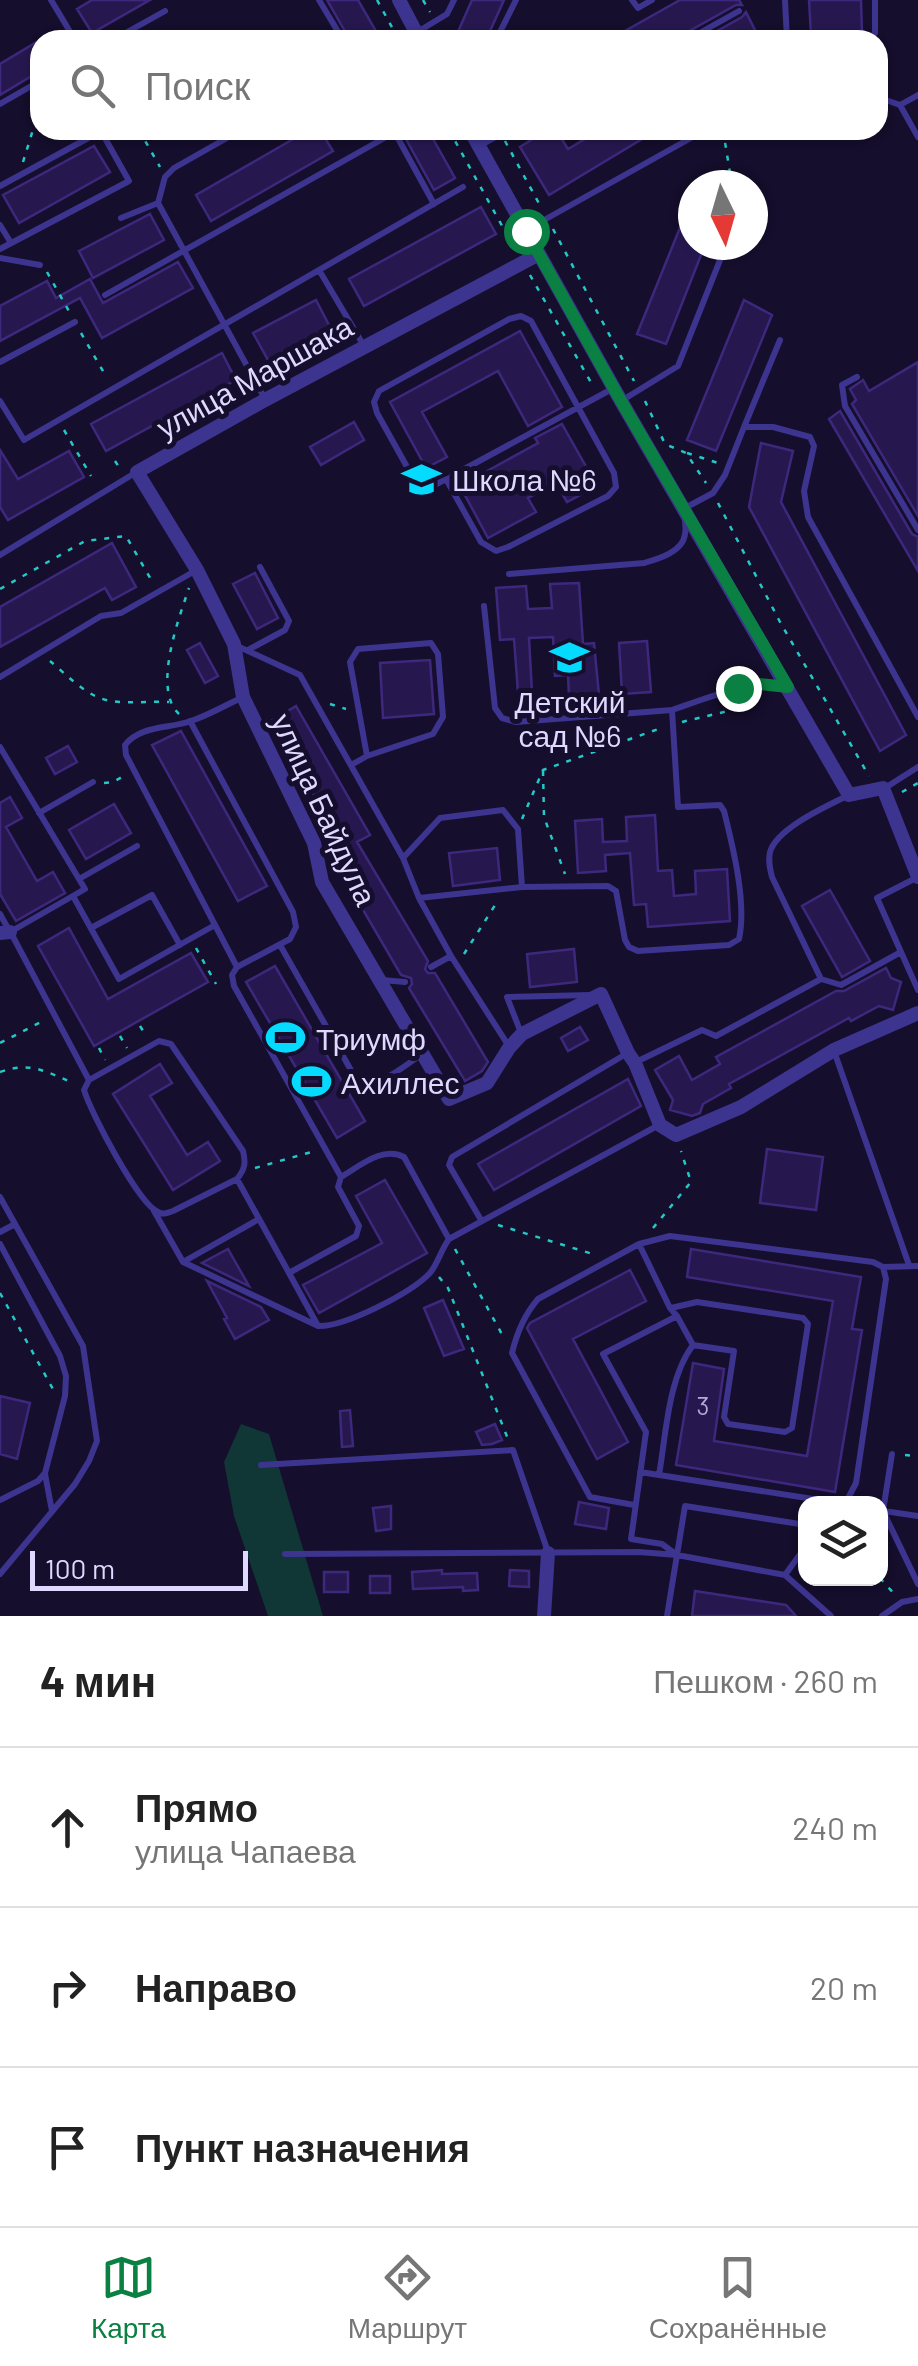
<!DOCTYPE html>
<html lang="ru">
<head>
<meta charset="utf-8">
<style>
  :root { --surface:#fff; --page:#f6f6f6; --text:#222; --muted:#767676; --line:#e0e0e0; --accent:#0b8043 }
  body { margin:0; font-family:Barlow,sans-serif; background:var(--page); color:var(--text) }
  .controls { position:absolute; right:30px; bottom:30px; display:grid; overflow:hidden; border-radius:20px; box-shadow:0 2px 8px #0004 }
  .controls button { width:90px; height:90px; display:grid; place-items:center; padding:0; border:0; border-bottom:2px solid var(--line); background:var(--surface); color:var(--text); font:50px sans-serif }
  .compass { position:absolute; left:678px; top:170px; width:90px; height:90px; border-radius:50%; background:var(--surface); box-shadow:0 2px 8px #0004; rotate:175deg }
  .scale { position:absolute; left:30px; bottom:25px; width:218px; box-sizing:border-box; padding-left:10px; border:5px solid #dfd9ff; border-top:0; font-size:28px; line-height:35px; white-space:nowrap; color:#dfd9ff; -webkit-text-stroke:8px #150e2c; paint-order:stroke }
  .stop { position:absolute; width:30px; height:30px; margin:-22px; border:8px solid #0b8043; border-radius:50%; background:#fff }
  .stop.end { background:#0b8043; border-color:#fff; box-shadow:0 2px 10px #0008 }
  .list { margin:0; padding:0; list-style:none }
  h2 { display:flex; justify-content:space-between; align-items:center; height:130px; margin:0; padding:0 40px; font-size:42px }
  h2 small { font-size:32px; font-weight:400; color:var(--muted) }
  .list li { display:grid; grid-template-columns:65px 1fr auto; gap:30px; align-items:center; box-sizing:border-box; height:160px; padding:0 40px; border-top:2px solid var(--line) }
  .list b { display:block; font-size:38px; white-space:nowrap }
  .list p { margin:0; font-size:32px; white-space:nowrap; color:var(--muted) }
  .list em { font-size:32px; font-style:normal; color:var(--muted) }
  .icon { flex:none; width:55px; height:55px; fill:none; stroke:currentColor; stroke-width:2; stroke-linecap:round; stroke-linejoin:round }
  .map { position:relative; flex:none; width:918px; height:1616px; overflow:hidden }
  .search { position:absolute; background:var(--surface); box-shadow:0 2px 8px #0004; left:30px; right:30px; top:30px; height:110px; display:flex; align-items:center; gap:25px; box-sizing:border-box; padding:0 35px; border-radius:30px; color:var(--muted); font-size:38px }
  .sheet { height:610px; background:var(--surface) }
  nav { display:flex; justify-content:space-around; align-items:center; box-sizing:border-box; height:140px; border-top:2px solid var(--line); background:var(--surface); font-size:28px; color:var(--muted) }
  nav a { display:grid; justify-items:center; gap:5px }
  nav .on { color:var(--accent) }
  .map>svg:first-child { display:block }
  .green { fill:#103636 }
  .building { fill:#26184f; stroke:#3d287d; stroke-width:2.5 }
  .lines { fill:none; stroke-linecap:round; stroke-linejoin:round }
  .path { stroke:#23c9c7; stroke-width:2.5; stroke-dasharray:5 8; stroke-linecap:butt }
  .lane { stroke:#3c348f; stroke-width:6 }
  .street { stroke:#3c348f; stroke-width:14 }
  .route { stroke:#0b8043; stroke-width:12 }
  .labels { text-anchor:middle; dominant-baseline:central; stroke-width:10; stroke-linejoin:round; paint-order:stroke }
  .number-label { font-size:25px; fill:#b1a9d3 }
  .street-label { font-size:30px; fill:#dfd9ff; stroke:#150e2c }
  .poi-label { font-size:30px; fill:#dfd9ff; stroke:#150e2c; text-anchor:start }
</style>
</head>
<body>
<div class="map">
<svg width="918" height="1616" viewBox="0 0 918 1616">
  <rect width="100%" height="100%" fill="#150e2c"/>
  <path class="green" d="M241 1424 269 1434 323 1616H268L234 1516 224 1462Z"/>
  <path class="building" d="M92 0H150L92 33 77 9Z
    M327 0H358L381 40H350Z
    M472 0H504L486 40H470L457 34Z
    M680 0H739L742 5H736L684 34 680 40H630L625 31Z
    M809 0H861L862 33 811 35Z
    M746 12 760 40H701L742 17Z
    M40 40V71L0 95V64Z
    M309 130H320L333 151 211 221 196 195Z
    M401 130H428L455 178 434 190Z
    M547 130H556L568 149 600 130H657L549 195 520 147Z
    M94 146 110 172 19 223 3 195Z
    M692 198 693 245H705L666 344 637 334Z
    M481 207 496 234 364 306 349 279Z
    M150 214 164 240 93 278 79 251Z
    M178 262 193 288 102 338 80 298 0 341V306L47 281 56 298 90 279 103 303Z
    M316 300 330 327 268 360 253 333Z
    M744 300 772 315 716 451 687 440Z
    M520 331 562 407 528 426 498 371 422 412 447 457 426 468 390 402Z
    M222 353 236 380 106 451 91 424Z
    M918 362V516L852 404 856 400 850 389 863 380 869 391Z
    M840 411 912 534 918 537V571L829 419Z
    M354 422 364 440 321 465 310 447Z
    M562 424 597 486 567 502 556 483 528 498 536 512 488 538 460 486 538 443 535 438Z
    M761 443 793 451 781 502 906 735 880 751 749 507Z
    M0 450 18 479 69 451 84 477 8 520 0 507Z
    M112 543 136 587 112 600 105 588 0 647V607Z
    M255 573 278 618 257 629 233 584Z
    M579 583 583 644 594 643 599 695 569 697 568 675 555 676 553 637 529 638 532 692 518 693 514 639 500 640 496 588 526 586 528 609 552 608 550 584Z
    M647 641 651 692 622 694 619 643Z
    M200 643 218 676 205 683 187 650Z
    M430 660 434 714 383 718 380 663Z
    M296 706 370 835 357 842 428 961 425 969 428 973H435L488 1062 482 1071 465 1081 409 988 412 984 411 978 401 975 331 855 344 847 271 721Z
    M181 731 267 886 238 901 152 745Z
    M68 746 77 762 55 774 46 758Z
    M10 797 22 818 6 827 37 881 53 872 65 893 16 921 0 894V803Z
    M114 804 131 833 86 859 69 830Z
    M655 815 658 871 672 870 674 896 696 894 695 871 727 869 730 921 648 927 646 904 634 905 630 853 605 855 606 871 578 873 575 821 602 819 603 842 627 841 626 817Z
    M497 848 500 880 453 886 449 853Z
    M830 890 870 961 842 977 802 906Z
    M69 928 108 999 191 953 208 982 94 1046 38 946Z
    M574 949 577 982 530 987 527 954Z
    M275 966 365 1121 337 1138 246 982Z
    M886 968 891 978 901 982 893 1010 879 1006 851 1021 849 1018 729 1084 731 1088 703 1104 700 1113 692 1116 670 1110 673 1100 655 1070 679 1056 692 1080 720 1064 716 1057 836 991H844Z
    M580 1027 588 1040 568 1051 561 1038Z
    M160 1064 172 1083 150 1096 187 1155 208 1142 220 1161 173 1190 113 1094Z
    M628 1079 641 1106 494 1190 478 1164Z
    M767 1149 823 1157 816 1210 760 1203Z
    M385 1180 427 1253 319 1313 303 1285 382 1243 356 1196Z
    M228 1249 249 1286 202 1263Z
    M691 1249 861 1277 852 1329 862 1330 835 1492 676 1465 693 1363 724 1369 714 1441 807 1456 833 1301 687 1277Z
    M630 1270 646 1301 573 1339 628 1442 597 1459 527 1328 530 1323Z
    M207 1281 261 1307 269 1320 235 1339 224 1319 227 1318Z
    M443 1300 464 1349 444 1356 424 1308Z
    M0 1396 30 1403 17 1459 0 1454Z
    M350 1410 353 1446 342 1447 340 1411Z
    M495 1424 502 1440 492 1444 482 1445 476 1432Z
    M579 1502 609 1508 606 1529 575 1524Z
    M391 1506V1529L376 1531 373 1508Z
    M442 1570V1574L477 1573 478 1590 463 1591V1587L413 1589 412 1572Z
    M510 1570 529 1571V1587L509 1586Z
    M324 1572H348V1592H324Z
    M370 1576H390V1593H370Z
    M695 1591 786 1605 796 1616H692Z"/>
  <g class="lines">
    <path class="path" d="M377 0 399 40
      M423 0 430 12
      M441 32 445 40
      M36 119 39 92
      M139 130 160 167
      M449 130 516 251
      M723 130 732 185
      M706 132 719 130
      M505 141 542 209
      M23 162 36 120 40 122
      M553 229 634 381
      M47 272 70 313
      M530 275 593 386
      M81 333 107 378
      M645 401 665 444 686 453 706 483
      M64 430 91 476
      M687 453 718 463
      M115 461 121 470
      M718 503 780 622 869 776
      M0 589 85 541 126 536 153 583
      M50 661C67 675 88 698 111 701 130 704 150 701 169 702
      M330 704 346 709
      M179 714C152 689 179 618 189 588
      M682 722 728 711
      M543 771 544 817 565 874
      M104 783 113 782 124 776
      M902 792 918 783
      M522 819 543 770 664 727
      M196 948 216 984
      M464 954 497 902
      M140 1026 147 1037
      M120 1036 127 1048
      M0 1043 43 1021
      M99 1048 105 1060
      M0 1072C32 1061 45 1072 74 1083
      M255 1168 315 1151
      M498 1225 596 1255
      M653 1228 691 1182 681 1151
      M455 1249 504 1338
      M439 1277 448 1288 508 1439
      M0 1293 54 1391
      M905 1455 918 1456
      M880 1578 896 1596"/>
    <path class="lane" d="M51 0 75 40
      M319 0 343 40
      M632 0 638 8 652 0
      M785 0 787 40
      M419 31 447 14 454 0
      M113 40 165 11
      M496 40 516 0
      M687 40 739 11
      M869 40 875 33V0
      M878 88 883 99 900 105
      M918 95 900 105 918 137
      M0 104 40 81
      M241 130 174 168 165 177 158 203 265 399
      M565 130 568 133 574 130
      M394 131 434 204
      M479 146 508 130
      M0 186 101 131 129 181 0 249
      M121 218 158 203
      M0 225 11 243
      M528 229 698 134 696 130
      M0 258 40 265
      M319 270 364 346
      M105 295 395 132
      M0 362 75 322
      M857 377 842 385 845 406 918 530
      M0 401 24 440 463 187
      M621 401 678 366 726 245
      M744 427 780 340
      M446 479 481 542 496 551 508 547 608 496 616 487 614 473 531 321 521 316 509 319 379 391 374 402 377 413 416 483 423 487 433 486 612 389
      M0 555 135 473
      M509 574 644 563C658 559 683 552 685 534 687 526 683 517 685 508L713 493 725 475 744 427H773L810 437 814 446 804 491 808 517 918 717
      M484 606 495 708 502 718 516 722 672 710
      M235 645 300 675 403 858 419 898 451 956 508 1045
      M248 650 285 630 289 621 260 567
      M0 677 101 616 121 613 195 571
      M243 697C226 705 209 715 191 721 169 729 141 725 125 745L126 755 237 967 232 975 234 986 341 1177
      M190 721 293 912 296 927 290 939 237 967
      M0 747 85 889 10 932 0 914
      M351 765 367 756 433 734 443 717 438 654 431 643 358 649 350 662 367 756
      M885 788 918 767
      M39 813 93 782
      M403 858 440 818 503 810 518 829 522 887
      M79 879 137 846
      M73 896 119 979 215 925
      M419 898 522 887 608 886 616 891 625 940 629 947 638 951 729 945 739 939C747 903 733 847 724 811L720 805 678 807 672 710C710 697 741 683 782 686
      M91 928 152 895 180 945
      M11 933 89 1080
      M280 945 356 1079C378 1091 403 1066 421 1055
      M901 952 877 898 916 878
      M431 967 451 956
      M821 979 772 877C770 869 768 861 770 852 777 828 827 806 849 795
      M382 980 405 982
      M521 1033 507 997 590 995
      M834 1051 909 1265
      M636 1062 702 1030 716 1036 821 979 841 985 901 952 918 990
      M237 1179C245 1169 246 1163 243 1151L171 1044 159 1041 89 1080 84 1090C91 1113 138 1203 158 1212 164 1215 167 1213 173 1211L237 1179 289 1273
      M0 1197 83 1346 97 1441 89 1461 75 1484 0 1574
      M154 1211 183 1262 316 1325
      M481 1220 449 1165 452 1157 626 1054
      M0 1232 15 1224
      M449 1239 404 1157C382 1146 360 1166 341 1177L338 1187 359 1226 356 1236 289 1273 318 1326C345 1327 411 1293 430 1273 438 1263 441 1250 449 1239L659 1125
      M0 1244 60 1356 66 1376 65 1396 45 1473 38 1481 0 1500
      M639 1244 670 1236 873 1262 883 1267 886 1279 856 1483 845 1504
      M183 1262 259 1219
      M883 1267 918 1266
      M677 1316 693 1345
      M892 1454 883 1511 918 1584
      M261 1465 513 1450 548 1552
      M640 1472 845 1504
      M45 1474 52 1511
      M659 1475C666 1435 668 1378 693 1345L734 1351 724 1417 728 1424 785 1432 792 1428 808 1324 803 1318 697 1302 671 1308
      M634 1505 590 1497 512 1353C517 1332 524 1315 538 1299L639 1244 670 1308 677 1316 603 1354 646 1432 631 1539 662 1544 677 1555
      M884 1511 918 1516
      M285 1554 639 1552 677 1555 785 1575 831 1616
      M785 1575 806 1546
      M667 1616 685 1506 806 1525
      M882 1616 902 1602 918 1599"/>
    <path class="street" d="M399 0 420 40
      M470 130 621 401 849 795 883 788 918 877
      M539 254 265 400 137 472 197 570 234 644 243 697 314 843 322 882 449 1099 487 1083 509 1048 522 1034 601 994 628 1053 635 1063 660 1125 676 1135 741 1107 834 1050 918 1013
      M0 933 10 932
      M544 1616 548 1553"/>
  </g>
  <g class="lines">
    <path class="route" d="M526 231 621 401 788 687 759 684 738 688"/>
  </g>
  <defs>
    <symbol id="school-bare" viewBox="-9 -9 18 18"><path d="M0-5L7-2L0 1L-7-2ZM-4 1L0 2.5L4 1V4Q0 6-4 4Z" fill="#05daff" stroke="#150e2c" stroke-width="2.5" paint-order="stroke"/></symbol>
    <symbol id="stadium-bare" viewBox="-9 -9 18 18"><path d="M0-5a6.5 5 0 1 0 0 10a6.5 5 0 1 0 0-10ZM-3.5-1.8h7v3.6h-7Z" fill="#05daff" stroke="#150e2c" stroke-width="2.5" paint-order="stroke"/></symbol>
  </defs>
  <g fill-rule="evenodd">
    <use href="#school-bare" x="394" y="452" width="55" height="55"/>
    <use href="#school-bare" x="542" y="630" width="55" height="55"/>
    <use href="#stadium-bare" x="258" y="1010" width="55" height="55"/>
    <use href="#stadium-bare" x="284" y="1054" width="55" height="55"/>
  </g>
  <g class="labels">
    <g class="number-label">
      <text x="703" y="1405">3</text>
    </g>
    <g class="street-label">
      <text transform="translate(254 376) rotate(-29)">улица Маршака</text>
      <text transform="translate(325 809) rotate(65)">улица Байдула</text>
    </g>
    <g class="poi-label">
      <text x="452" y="479">Школа №6</text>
      <text x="570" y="701" text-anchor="middle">Детский<tspan x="570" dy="34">сад №6</tspan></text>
      <text x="316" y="1038">Триумф</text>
      <text x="341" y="1082">Ахиллес</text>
    </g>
  </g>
</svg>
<div class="controls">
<button><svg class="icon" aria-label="layers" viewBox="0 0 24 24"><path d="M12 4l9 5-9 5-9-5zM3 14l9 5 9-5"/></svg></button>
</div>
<svg class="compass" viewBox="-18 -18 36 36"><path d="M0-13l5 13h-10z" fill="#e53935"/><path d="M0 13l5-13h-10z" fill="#767676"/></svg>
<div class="scale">100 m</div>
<div class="stop" style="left:526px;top:231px"></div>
<div class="stop end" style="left:738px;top:688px"></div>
<div class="search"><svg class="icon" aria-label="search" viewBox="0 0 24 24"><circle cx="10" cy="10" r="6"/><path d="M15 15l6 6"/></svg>Поиск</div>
</div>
<section class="sheet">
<h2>4 мин<small>Пешком · 260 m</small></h2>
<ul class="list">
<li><svg class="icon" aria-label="ahead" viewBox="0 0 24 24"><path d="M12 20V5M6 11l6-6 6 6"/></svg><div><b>Прямо</b><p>улица Чапаева</p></div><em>240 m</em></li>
<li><svg class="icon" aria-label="right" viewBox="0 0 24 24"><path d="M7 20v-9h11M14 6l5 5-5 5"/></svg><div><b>Направо</b></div><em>20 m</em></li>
<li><svg class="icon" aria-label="arrive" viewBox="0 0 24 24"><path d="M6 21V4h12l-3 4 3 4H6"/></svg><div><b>Пункт назначения</b></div></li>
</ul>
</section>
<nav>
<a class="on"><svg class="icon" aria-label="map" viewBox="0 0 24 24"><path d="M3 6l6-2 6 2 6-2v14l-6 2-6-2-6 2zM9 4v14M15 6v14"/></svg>Карта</a>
<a><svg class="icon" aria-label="directions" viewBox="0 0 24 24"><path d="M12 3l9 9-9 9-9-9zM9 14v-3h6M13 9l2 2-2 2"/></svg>Маршрут</a>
<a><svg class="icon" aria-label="saved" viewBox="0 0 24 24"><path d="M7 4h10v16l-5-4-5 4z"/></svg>Сохранённые</a>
</nav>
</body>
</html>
